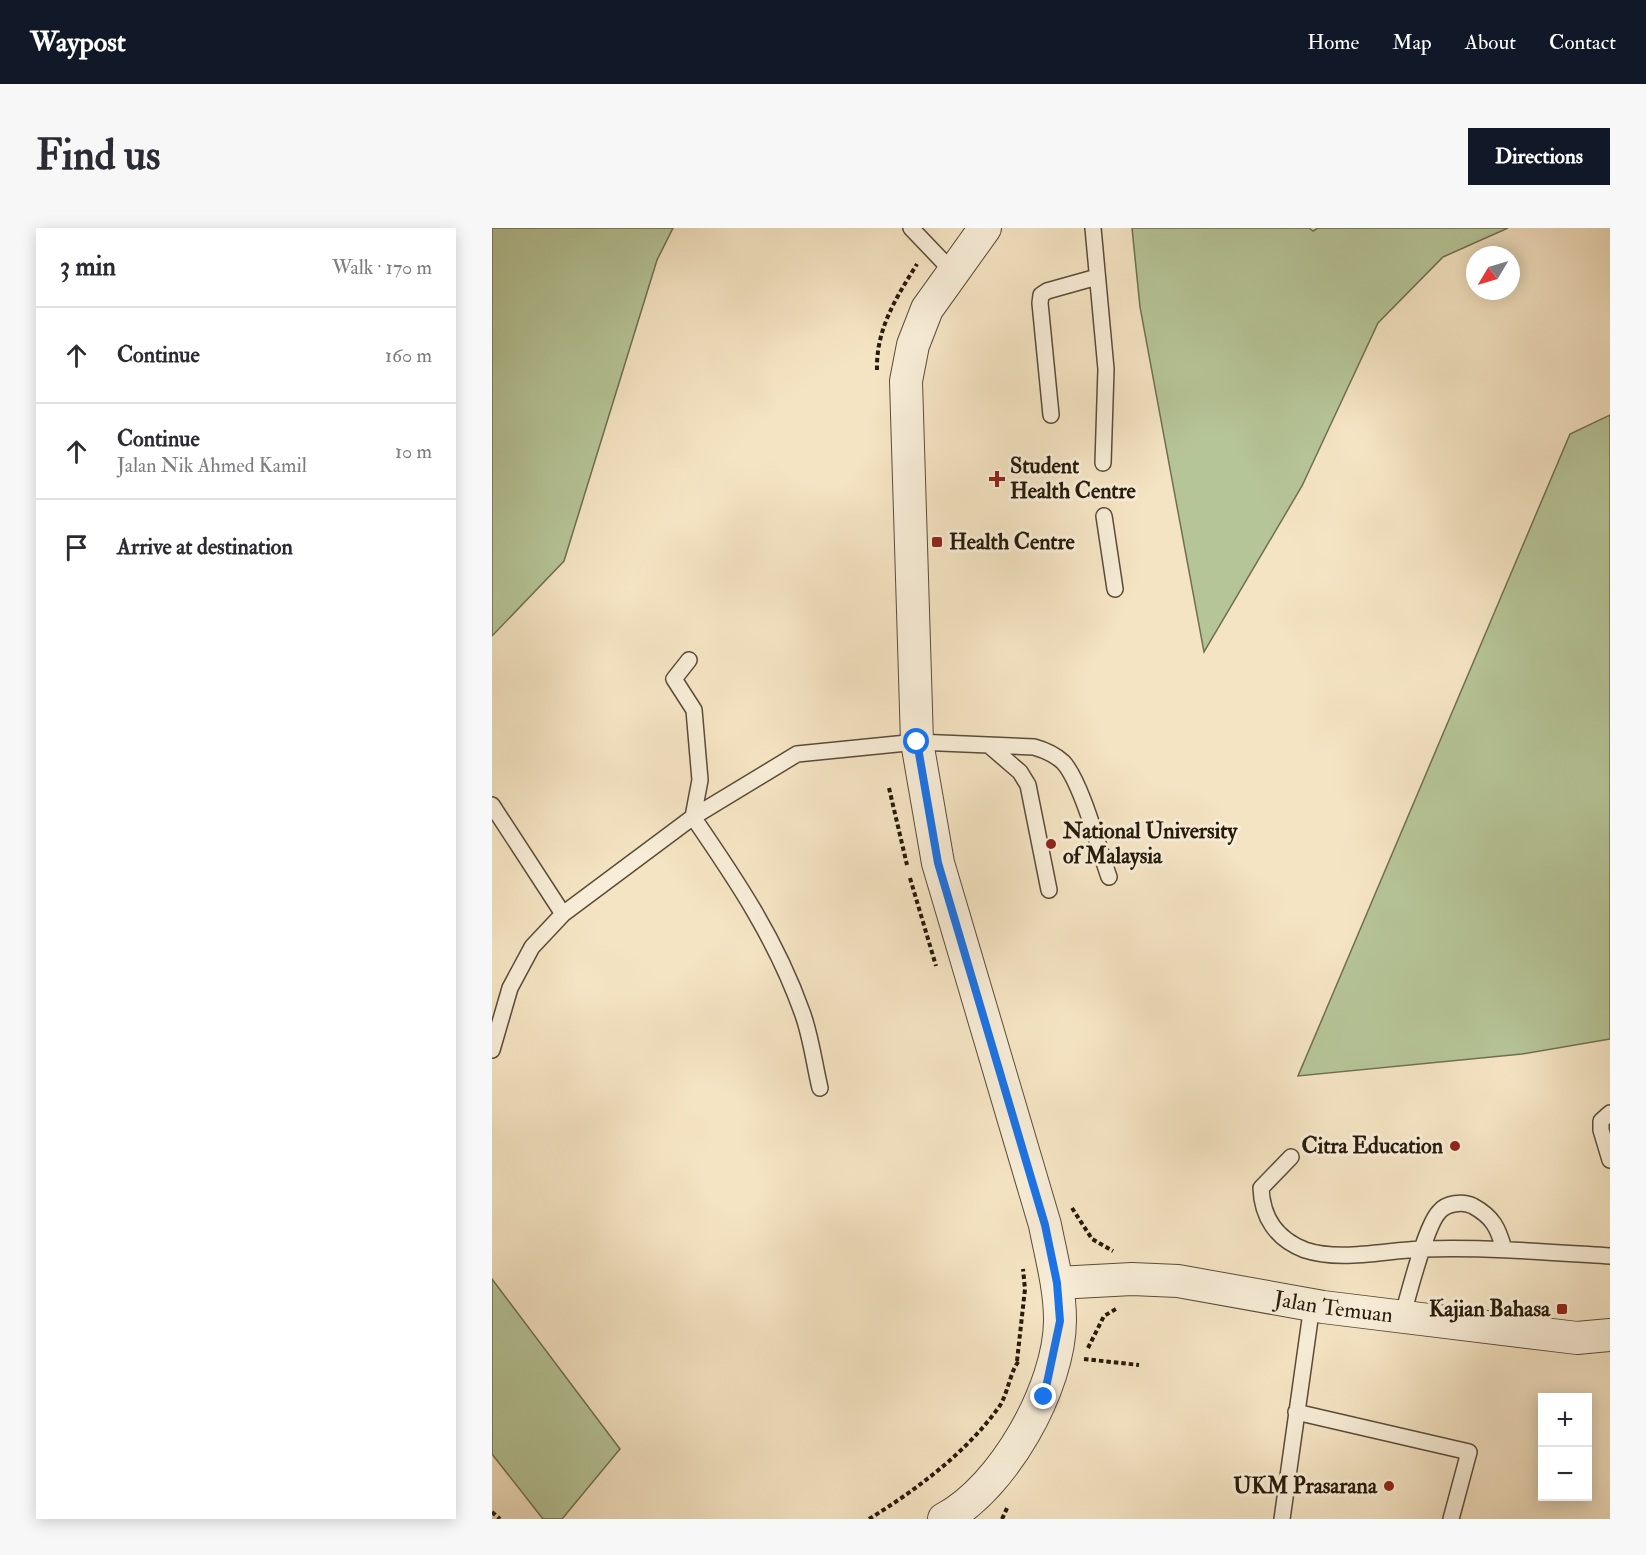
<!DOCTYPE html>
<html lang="en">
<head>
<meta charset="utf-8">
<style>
  :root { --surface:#fff; --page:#f7f7f7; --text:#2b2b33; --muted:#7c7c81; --line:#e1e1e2; --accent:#111827 }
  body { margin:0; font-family:"IM FELL Double Pica",serif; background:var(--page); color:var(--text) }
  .controls { position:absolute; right:18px; bottom:18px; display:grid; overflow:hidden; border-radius:0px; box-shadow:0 3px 15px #0003 }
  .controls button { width:54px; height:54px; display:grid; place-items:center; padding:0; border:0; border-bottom:2px solid var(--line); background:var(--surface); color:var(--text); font:30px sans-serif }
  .compass { position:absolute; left:974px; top:18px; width:54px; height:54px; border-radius:50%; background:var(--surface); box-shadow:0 3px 15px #0003; rotate:232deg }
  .stop { position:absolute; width:18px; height:18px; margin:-14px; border:4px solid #1a73e8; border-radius:50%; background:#fff }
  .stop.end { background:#1a73e8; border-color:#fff; box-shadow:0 2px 6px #0008 }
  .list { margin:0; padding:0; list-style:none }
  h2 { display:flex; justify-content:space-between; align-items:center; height:78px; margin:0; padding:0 24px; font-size:26px }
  h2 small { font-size:20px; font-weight:400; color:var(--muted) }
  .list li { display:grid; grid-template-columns:39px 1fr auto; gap:18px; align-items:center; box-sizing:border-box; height:96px; padding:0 24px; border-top:2px solid var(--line) }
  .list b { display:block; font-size:22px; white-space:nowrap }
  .list p { margin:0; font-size:20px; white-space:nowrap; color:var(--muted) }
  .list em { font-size:20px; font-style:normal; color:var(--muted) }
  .icon { flex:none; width:33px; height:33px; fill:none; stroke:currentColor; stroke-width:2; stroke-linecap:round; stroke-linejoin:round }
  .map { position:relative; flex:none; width:1118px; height:1291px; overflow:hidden; border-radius:0px }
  header { display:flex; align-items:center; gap:36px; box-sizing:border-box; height:84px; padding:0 30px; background:var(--accent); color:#fff }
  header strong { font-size:28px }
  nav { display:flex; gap:33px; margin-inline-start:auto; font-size:21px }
  .intro { display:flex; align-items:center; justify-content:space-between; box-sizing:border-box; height:144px; padding:0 36px }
  h1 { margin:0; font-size:42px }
  .button { padding:15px 27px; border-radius:0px; background:var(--accent); color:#fff; font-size:21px; font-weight:700 }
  main { display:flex; gap:36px; padding:0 36px }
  aside { flex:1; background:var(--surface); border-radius:0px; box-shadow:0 3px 15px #0003 }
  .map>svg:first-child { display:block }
  .green { fill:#b6c598; stroke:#6e7051; stroke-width:1.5 }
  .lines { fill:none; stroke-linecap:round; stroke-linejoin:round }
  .service-casing { stroke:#5a4c38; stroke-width:18 }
  .minor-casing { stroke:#5a4c38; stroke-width:34 }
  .path { stroke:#261a0a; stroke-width:4; stroke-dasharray:4.5 3; stroke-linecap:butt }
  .service { stroke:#f8edd8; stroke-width:15 }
  .minor { stroke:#f8edd8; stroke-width:32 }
  .route { stroke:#1a73e8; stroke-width:8 }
  .poi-dot { fill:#8f2418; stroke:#f8edd8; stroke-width:2 }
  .labels { text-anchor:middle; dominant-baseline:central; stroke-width:6; stroke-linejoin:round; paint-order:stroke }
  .poi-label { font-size:22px; font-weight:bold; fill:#261a0a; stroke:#f8edd8; text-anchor:start }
  .street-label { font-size:22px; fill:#261a0a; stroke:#f8edd8 }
</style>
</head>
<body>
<header>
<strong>Waypost</strong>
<nav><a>Home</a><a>Map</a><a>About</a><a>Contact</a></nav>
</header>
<div class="intro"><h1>Find us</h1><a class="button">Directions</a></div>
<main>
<aside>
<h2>3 min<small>Walk · 170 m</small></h2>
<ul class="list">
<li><svg class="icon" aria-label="ahead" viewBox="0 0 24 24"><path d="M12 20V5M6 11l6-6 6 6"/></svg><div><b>Continue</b></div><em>160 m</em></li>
<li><svg class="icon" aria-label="ahead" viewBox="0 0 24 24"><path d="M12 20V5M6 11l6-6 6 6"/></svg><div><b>Continue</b><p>Jalan Nik Ahmed Kamil</p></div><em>10 m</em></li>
<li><svg class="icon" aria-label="arrive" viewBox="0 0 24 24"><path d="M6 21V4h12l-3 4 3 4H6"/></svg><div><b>Arrive at destination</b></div></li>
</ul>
</aside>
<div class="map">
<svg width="1118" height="1291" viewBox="0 0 1118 1291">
  <rect width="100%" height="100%" fill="#f5e4c3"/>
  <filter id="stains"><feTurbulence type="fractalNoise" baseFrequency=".00333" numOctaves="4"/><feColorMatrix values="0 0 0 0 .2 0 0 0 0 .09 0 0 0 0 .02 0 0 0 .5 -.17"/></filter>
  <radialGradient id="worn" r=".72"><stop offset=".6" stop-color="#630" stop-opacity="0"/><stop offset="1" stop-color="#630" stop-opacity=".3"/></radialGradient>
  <path class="green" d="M0 0H181L165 32 72 333 0 408Z
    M640 0H817L821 3 826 0H1016L951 29 886 95 810 258 712 424 648 79Z
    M1118 187V811L1030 826 806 848 1078 206Z
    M0 1051 128 1221 70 1291H51L0 1226Z"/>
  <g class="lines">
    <defs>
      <path id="service" d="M419 0 461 44
        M601 0 614 141 611 235
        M559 187 548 75 549 67 555 63 605 49
        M612 288 623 361
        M197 432 182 451 202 482 208 552 201 589C245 653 284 711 310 784 319 808 322 835 328 860
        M499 519 528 544 536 557 557 662
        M0 577 71 686
        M0 822 18 760 40 719 71 686 201 589 305 526 425 514 542 519C553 522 562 526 571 534 589 553 607 621 617 649
        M1118 885 1109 893V902L1118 932
        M799 929 769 960C770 989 784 1011 813 1022 849 1034 894 1022 931 1021 993 1019 1056 1024 1118 1028
        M910 1089C917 1066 933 999 947 984 954 975 971 973 981 978 1001 989 1006 1000 1012 1021
        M804 1184 977 1224 959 1291
        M790 1291 820 1077"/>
      <g id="minor">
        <path id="s1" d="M565 1055 640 1051 686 1053 831 1079 1085 1110 1118 1107"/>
        <path d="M452 1291C511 1260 568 1159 568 1092 568 1060 559 1028 553 997L446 635 425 514 414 153 421 117 435 81 493 0"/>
      </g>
    </defs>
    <use href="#service" class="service-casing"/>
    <use href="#minor" class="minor-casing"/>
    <path class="path" d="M385 142C384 101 404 70 425 36
      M397 560 415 637
      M418 650 444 738
      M580 980 600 1011 621 1023
      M596 1120 612 1088 624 1081
      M592 1131 647 1137
      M525 1133 533 1061 531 1041
      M0 1284 8 1291
      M377 1291C424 1262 474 1225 507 1179 516 1166 518 1143 527 1133
      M510 1291 516 1278"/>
    <use href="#service" class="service"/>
    <use href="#minor" class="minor"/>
  </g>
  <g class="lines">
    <path class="route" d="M425 514 446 635 553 997 565 1055 568 1093 552 1169"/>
  </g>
  <g class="poi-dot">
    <path d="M502 242h6v6h6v6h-6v6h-6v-6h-6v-6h6z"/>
    <rect x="439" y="308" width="12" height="12" rx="3"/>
    <circle cx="559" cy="616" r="6"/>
    <circle cx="963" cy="918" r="6"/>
    <rect x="1064" y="1075" width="12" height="12" rx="3"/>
    <circle cx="897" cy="1258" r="6"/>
  </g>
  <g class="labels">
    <g class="poi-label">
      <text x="518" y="238">Student<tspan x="518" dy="25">Health Centre</tspan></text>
      <text x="457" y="314">Health Centre</text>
      <text x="571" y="603">National University<tspan x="571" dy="25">of Malaysia</tspan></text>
      <text x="951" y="918" text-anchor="end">Citra Education</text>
      <text x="1058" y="1081" text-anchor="end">Kajian Bahasa</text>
      <text x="885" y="1258" text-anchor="end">UKM Prasarana</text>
    </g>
    <g class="street-label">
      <text stroke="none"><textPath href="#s1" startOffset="279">Jalan Temuan</textPath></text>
    </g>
  </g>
  <rect width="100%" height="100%" filter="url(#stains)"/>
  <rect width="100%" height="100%" fill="url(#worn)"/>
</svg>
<div class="controls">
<button>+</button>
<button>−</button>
</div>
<svg class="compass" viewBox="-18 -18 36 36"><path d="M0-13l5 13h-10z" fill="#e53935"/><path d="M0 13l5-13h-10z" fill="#7c7c81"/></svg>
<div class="stop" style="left:425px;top:514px"></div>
<div class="stop end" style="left:552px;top:1169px"></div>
</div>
</main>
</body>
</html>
